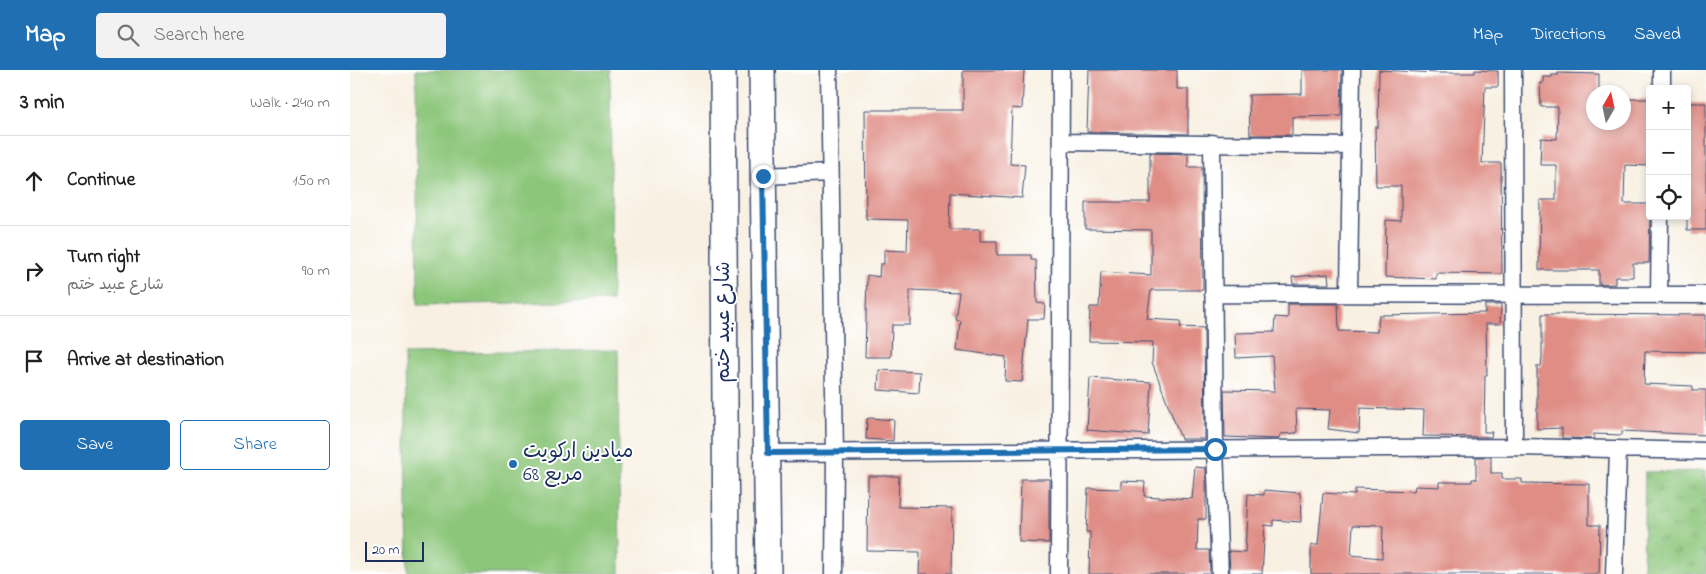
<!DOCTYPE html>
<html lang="en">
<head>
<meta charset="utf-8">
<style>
  :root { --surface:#fff; --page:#f2f2f2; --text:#202124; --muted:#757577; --line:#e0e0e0; --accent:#1f6fb2 }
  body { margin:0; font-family:"Indie Flower","Playpen Sans Arabic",sans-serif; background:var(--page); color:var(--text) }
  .controls { position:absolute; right:15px; top:15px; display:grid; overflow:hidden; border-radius:5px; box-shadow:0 2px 8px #0003 }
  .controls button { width:45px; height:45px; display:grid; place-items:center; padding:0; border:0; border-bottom:1px solid var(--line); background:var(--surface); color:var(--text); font:25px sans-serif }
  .compass { position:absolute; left:1236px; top:15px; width:45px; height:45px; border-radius:50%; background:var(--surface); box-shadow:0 2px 8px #0003; rotate:9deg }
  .scale { position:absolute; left:15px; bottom:12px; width:59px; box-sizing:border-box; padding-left:5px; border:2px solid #1b2f5e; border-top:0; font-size:14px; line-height:18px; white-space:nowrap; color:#1b2f5e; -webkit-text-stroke:4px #fff; paint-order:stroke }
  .stop { position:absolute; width:15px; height:15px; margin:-11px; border:4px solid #1f6fb2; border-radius:50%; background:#fff }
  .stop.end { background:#1f6fb2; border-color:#fff; box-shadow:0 1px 5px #0008 }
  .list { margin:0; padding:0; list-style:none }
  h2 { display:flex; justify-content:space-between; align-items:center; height:65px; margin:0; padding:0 20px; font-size:21px }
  h2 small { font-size:16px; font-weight:400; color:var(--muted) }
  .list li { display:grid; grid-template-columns:32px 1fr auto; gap:15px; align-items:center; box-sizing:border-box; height:90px; padding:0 20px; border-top:1px solid var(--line) }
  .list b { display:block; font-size:19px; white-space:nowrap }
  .list p { margin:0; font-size:16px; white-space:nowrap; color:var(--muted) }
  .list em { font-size:16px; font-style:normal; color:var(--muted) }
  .actions { display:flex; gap:10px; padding:15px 20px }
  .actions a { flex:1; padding:11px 0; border:1px solid var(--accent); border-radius:5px; text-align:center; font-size:18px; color:var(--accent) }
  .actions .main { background:var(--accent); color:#fff }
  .icon { flex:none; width:28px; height:28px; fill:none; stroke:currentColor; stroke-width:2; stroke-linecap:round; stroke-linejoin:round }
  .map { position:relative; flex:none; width:1356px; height:504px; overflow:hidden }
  header { display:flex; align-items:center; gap:30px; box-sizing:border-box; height:70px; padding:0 25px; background:var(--accent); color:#fff }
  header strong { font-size:24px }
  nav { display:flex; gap:28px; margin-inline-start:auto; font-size:18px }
  .search { width:350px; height:45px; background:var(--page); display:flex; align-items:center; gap:12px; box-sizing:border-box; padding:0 18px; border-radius:5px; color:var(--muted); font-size:19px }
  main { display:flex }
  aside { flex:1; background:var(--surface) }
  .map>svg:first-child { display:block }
  .grass { fill:url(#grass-tufts); stroke:#547a6c }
  .pitch { fill:#8cc67a; stroke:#547a6c }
  .building { fill:#df8d85; fill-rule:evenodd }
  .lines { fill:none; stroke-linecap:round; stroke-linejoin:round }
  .minor-casing { stroke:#3c4c72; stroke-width:19 }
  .primary-casing { stroke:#3c4c72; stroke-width:28 }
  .minor { stroke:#fff; stroke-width:16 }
  .primary { stroke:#fff; stroke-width:25 }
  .route { stroke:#1f6fb2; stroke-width:6 }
  .poi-dot { fill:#1f6fb2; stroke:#fff; stroke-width:2 }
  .labels { text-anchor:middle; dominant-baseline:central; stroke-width:4; stroke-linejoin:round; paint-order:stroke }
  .street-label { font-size:20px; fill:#1b2f5e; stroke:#fff }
  .poi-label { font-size:20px; fill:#1b2f5e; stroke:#fff; text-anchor:start }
</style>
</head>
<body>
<header>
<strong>Map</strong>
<div class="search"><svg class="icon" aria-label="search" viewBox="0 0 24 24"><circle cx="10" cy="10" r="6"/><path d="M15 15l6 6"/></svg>Search here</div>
<nav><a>Map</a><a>Directions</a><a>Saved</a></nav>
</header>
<main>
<aside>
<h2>3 min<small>Walk · 240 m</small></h2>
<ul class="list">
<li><svg class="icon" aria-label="ahead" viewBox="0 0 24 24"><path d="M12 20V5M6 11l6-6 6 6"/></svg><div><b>Continue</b></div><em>150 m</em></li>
<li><svg class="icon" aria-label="right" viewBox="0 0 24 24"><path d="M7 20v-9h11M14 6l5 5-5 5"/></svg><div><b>Turn right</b><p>شارع عبيد ختم</p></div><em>90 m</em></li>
<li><svg class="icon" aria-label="arrive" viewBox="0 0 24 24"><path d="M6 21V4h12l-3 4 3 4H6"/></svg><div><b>Arrive at destination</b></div></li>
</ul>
<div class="actions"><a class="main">Save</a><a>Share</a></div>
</aside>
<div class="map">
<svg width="1356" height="504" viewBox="0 0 1356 504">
  <defs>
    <pattern id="grass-tufts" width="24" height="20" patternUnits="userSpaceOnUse" patternTransform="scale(1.25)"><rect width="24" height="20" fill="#8cc67a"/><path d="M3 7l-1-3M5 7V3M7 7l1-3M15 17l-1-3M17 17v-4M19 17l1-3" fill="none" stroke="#72a167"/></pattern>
  </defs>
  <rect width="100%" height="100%" fill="#fff"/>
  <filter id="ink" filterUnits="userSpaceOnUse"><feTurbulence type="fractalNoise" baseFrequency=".02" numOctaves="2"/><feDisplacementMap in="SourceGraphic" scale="10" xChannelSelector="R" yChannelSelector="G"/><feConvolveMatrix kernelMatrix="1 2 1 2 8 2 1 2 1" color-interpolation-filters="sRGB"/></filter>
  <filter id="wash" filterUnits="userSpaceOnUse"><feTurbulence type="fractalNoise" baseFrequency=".0096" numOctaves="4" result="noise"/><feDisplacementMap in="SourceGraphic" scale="20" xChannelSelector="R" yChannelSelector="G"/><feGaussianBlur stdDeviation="1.12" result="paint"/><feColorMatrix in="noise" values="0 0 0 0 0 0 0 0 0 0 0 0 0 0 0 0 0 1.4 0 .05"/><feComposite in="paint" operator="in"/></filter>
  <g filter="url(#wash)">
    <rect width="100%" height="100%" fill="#f8f0e2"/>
    <path class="grass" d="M1356 401V504H1293L1295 402Z"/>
    <path class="pitch" d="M66 0H260L262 231 68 235Z
      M268 280 270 504H58L55 284Z"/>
    <g id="blocks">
      <path class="building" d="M613 0H674L672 39 662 38 660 94 675 95 672 128 600 123 599 159H630V171H647V185H681V190H686L687 233 695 234 694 249H678L672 312 655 311 656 287 607 280 610 250 605 249 609 222 560 220V255H542L541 287H515L517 205 529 207 530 194H534V180L557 181 558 150 516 149 515 40H613Z
        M739 0H827V19H838V64L737 62Z
        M952 0H992L991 46 942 47V65H900L899 25 952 24Z
        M1029 0 1088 3H1125V0L1148 1V17H1135L1132 93H1151L1152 204 1086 203V209L1035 207 1036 150 1051 151V116H1026L1025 57H1028Z
        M1208 3 1249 4V22H1244V52H1274V29H1300V96L1275 95 1274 134H1300L1299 193H1283V207H1265V214L1249 215V200H1189L1190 130H1206V95H1190L1191 68 1207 69 1208 37H1191L1190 13H1193V7H1202V5H1208Z
        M1337 33H1356V160H1337Z
        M800 83 838 84V97H852L853 220H801L797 249 831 251 830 257 854 258 855 369H831L802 292 803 272 739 271 740 237H749L751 202 801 205V160L735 159V132H800Z
        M978 204 979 214H943L942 207Z
        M938 234H988L989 261 1027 262 1029 245 1135 243V235H1151L1150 254H1136L1137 305H1135L1134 362H1142L1141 367 1073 366 1074 340 1010 338 1009 363 978 359 980 340 946 339 947 363 931 364 929 369 875 367 874 320 925 321 922 286 886 288 885 263 924 262 925 247 938 248Z
        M1192 244 1356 245V282L1295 281 1294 314 1343 316V320H1356V365L1272 361V365L1244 364V369L1212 368V358L1187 359V296H1191L1192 287Z
        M529 300 570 302 569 323 528 320Z
        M740 308 801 312 798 365 737 360Z
        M520 348 544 350 543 371 516 369 517 349Z
        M1126 387H1141V403H1152V409H1172V413L1239 414V455H1250L1249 504H961V475H968L973 423 1005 425V419L1064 421 1065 416 1089 417V412H1122V409H1126ZM1003 455 1033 456 1032 488 1001 485Z
        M845 397 856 398V449H848L847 480H859L860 504H739L740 462H736L738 418 771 419V411L795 412 794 426 842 429Z
        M518 406H549L548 437 602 438 601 504H569L570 482 517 481Z
        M671 409H699V473L669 472Z
        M914 420 950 423 951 452 923 450V456L915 455 912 504H880L879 481 895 482 898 424 914 425Z"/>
    </g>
  </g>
  <g filter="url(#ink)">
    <use href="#blocks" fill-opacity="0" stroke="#3c4c72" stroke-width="1"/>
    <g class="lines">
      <defs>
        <path id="minor" d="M479 0 485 384 484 504
          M1163 0 1164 377
          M1312 19V0
          M712 72 999 76
          M862 73 865 379 870 504
          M413 106 480 103
          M999 223 1002 0
          M863 224 1356 225
          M1309 225 1310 146
          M418 383 1164 377 1356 381
          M709 504 711 0
          M1264 504 1268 379"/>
        <path id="primary" d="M373 0 376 504
          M412 0 418 504"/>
      </defs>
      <use href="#minor" class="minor-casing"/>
      <use href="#primary" class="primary-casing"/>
      <use href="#minor" class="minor"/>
      <use href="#primary" class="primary"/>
    </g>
  </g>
  <g class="lines" filter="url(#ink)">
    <path class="route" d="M413 106 418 383 865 379"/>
  </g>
  <circle class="poi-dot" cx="163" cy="394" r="5"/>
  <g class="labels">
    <g class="street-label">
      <text transform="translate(374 252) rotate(-90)">شارع عبيد ختم</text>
    </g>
    <g class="poi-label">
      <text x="173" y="382">ميادين اركويت<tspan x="173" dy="23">مربع 68</tspan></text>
    </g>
  </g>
</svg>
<div class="controls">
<button>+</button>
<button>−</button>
<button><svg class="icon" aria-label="locate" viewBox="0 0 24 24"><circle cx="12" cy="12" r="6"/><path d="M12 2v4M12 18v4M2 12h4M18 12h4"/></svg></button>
</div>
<svg class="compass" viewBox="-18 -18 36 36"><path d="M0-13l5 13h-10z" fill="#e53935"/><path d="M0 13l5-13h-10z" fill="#757577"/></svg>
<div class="scale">20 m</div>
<div class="stop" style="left:865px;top:379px"></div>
<div class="stop end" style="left:413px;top:106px"></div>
</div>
</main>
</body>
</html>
